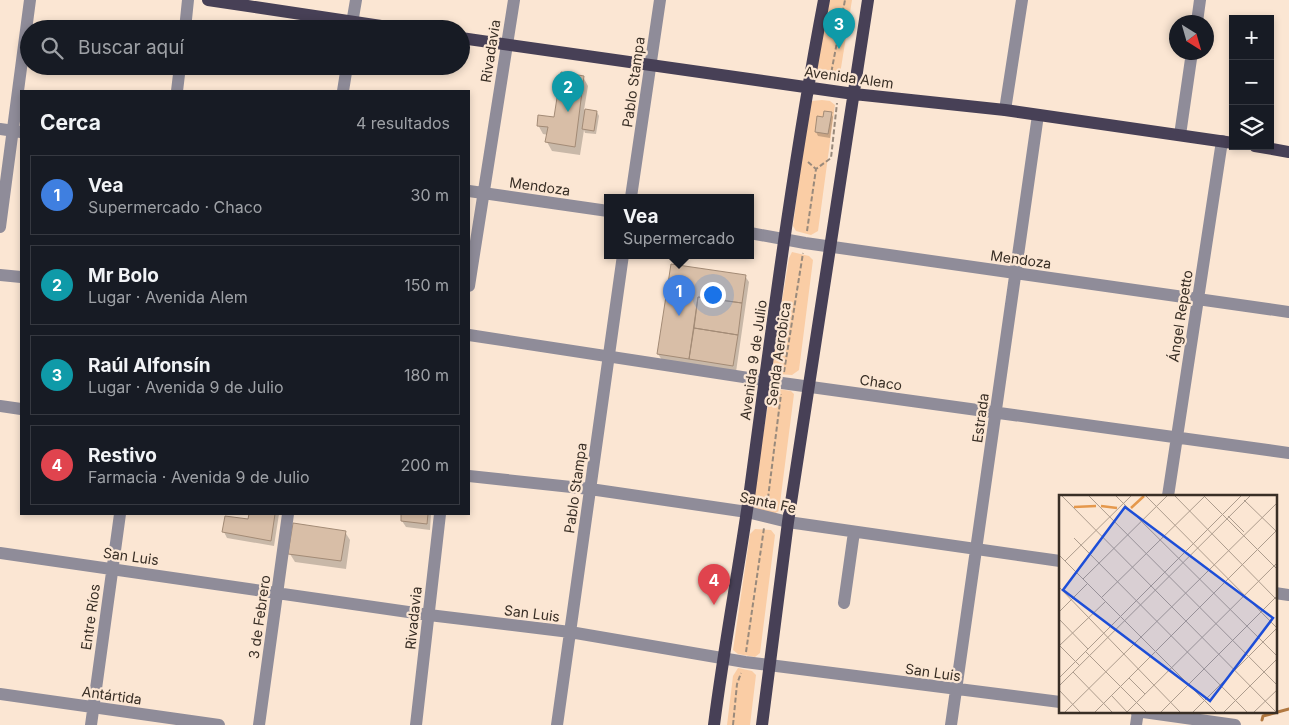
<!DOCTYPE html>
<html lang="es">
<head>
<meta charset="utf-8">
<style>
  :root { --surface:#171b24; --page:#20242c; --text:#f1f3f6; --muted:#9ea1a6; --line:#363941; --accent:#8455ce }
  body { margin:0; font-family:Inter,sans-serif; background:var(--page); color:var(--text) }
  .controls { position:absolute; right:15px; top:15px; display:grid; overflow:hidden; border-radius:0px; box-shadow:0 2px 8px #0003 }
  .controls button { width:45px; height:45px; display:grid; place-items:center; padding:0; border:0; border-bottom:1px solid var(--line); background:var(--surface); color:var(--text); font:25px sans-serif }
  .compass { position:absolute; left:1169px; top:15px; width:45px; height:45px; border-radius:50%; background:var(--surface); box-shadow:0 2px 8px #0003; rotate:143deg }
  .you { position:absolute; left:712px; top:294px; width:18px; height:18px; margin:-12px; border:4px solid #fff; border-radius:50%; background:#1a73e8; box-shadow:0 0 0 8px #1a73e833 }
  .badge { display:grid; place-items:center; width:32px; height:32px; border-radius:50%; background:var(--accent); color:#fff; font-size:16px; font-weight:700 }
  .pin { position:absolute; translate:-50% -41px; filter:drop-shadow(0 1px 2px #0008) }
  .pin::after { content:''; position:absolute; top:26px; width:18px; height:15px; background:inherit; clip-path:polygon(0 0,100% 0,50% 100%) }
  .popup { position:absolute; left:604px; top:194px; width:150px; height:65px; box-sizing:border-box; display:grid; place-content:center; border-radius:0px; background:var(--surface); filter:drop-shadow(0 1px 4px #0005); font-size:16px; white-space:nowrap; color:var(--muted) }
  .popup b { font-size:19px; color:var(--text) }
  .popup::after { content:''; position:absolute; left:50%; top:100%; margin-left:-10px; border:10px solid transparent; border-top-color:var(--surface) }
  .list { margin:0; padding:0; list-style:none }
  h2 { display:flex; justify-content:space-between; align-items:center; height:65px; margin:0; padding:0 20px; font-size:21px }
  h2 small { font-size:16px; font-weight:400; color:var(--muted) }
  .list li { display:grid; grid-template-columns:32px 1fr auto; gap:15px; align-items:center; box-sizing:border-box; height:80px; margin:0 10px 10px; padding:0 10px; border:1px solid var(--line); border-radius:0px }
  .list b { display:block; font-size:19px; white-space:nowrap }
  .list p { margin:0; font-size:16px; white-space:nowrap; color:var(--muted) }
  .list em { font-size:16px; font-style:normal; color:var(--muted) }
  .icon { flex:none; width:28px; height:28px; fill:none; stroke:currentColor; stroke-width:2; stroke-linecap:round; stroke-linejoin:round }
  .map { position:relative; flex:none; width:1289px; height:725px; overflow:hidden }
  .search { position:absolute; background:var(--surface); box-shadow:0 2px 8px #0003; left:20px; top:20px; width:450px; height:55px; display:flex; align-items:center; gap:12px; box-sizing:border-box; padding:0 18px; border-radius:28px; color:var(--muted); font-size:19px }
  .panel { position:absolute; background:var(--surface); box-shadow:0 2px 8px #0003; left:20px; top:90px; width:450px; height:425px; border-radius:0px }
  .map>svg:first-child { display:block }
  .green { fill:#facda5 }
  .shadow { fill:#0003 }
  .lines { fill:none; stroke-linecap:round; stroke-linejoin:round }
  .stream { stroke:#b17840; stroke-width:3 }
  .building { fill:#d8bea7; stroke:#a38b76 }
  .path { stroke:#998a7c; stroke-width:2; stroke-dasharray:5 2.5; stroke-linecap:butt }
  .minor { stroke:#8f8c99; stroke-width:12 }
  .major { stroke:#474056; stroke-width:12 }
  .labels { text-anchor:middle; dominant-baseline:central; stroke-width:4.5; stroke-linejoin:round; paint-order:stroke }
  .street-label { font-size:14px; fill:#382e25; stroke:#fbe6d3 }
  .inset-river { fill:none; stroke:#e5984c; stroke-width:2.5 }
  .inset-road { fill:none; stroke:#ad9c8d; stroke-width:1 }
  .view { fill:#1d4ed8; fill-opacity:0.15; stroke:#1d4ed8; stroke-width:2.5 }
  .inset-edge { fill:none; stroke:#382e25; stroke-width:2.5 }
</style>
</head>
<body>
<div class="map">
<svg width="1289" height="725" viewBox="0 0 1289 725">
  <rect width="100%" height="100%" fill="#fbe6d3"/>
  <path class="green" d="M830 0H852L840 74 837 79 818 78 814 72Z
    M822 100 830 101 835 105 818 231 811 235 796 231 793 226 808 106 812 101Z
    M792 252 809 256 813 260 799 370 792 375 778 374 771 368 789 258Z
    M778 389 791 391 794 394 779 511 772 515 762 513 751 506 770 393Z
    M755 529 771 530 775 535 760 653 755 657 738 654 733 650 750 534Z
    M738 668 752 671 756 675 750 725H727L733 676Z"/>
  <path class="shadow" d="M583 77 588 86 584 110 597 112 599 116 596 134 585 133 584 130 580 155 552 151 547 142 548 135 543 134 538 125 556 119Z
    M831 113 833 117 830 138 818 136 816 132 824 119Z
    M672 266 745 276 749 282 736 372 662 360 658 354Z
    M251 514H279L274 546 227 538 224 532 249 521Z
    M403 514H431L430 530 406 527 402 521Z
    M345 532 350 540 346 569 295 562 290 554Z"/>
  <g class="lines">
    <path class="stream" d="M1262 720 1263 716 1289 709"/>
  </g>
  <path class="building" d="M561 72 584 76 575 147 545 142 548 127 537 126 538 115 554 117Z
    M585 109 597 111 594 131 582 129Z
    M824 111 832 112 828 134 815 132 817 116 823 117Z
    M671 264 746 275 742 303 698 297 689 359 657 354Z
    M698 297 742 303 738 335 694 328Z
    M694 328 738 335 733 366 689 359Z
    M249 514H275L271 541 222 532 225 516 248 519Z
    M401 514H428L427 524 401 521Z
    M293 523 346 531 341 561 288 554Z"/>
  <g class="lines">
    <path class="path" d="M830 79 845 0
      M808 162 816 169
      M807 231 816 169 831 158 837 103
      M784 372 803 253
      M767 506 781 394
      M746 652 764 528
      M733 725 737 684 741 673"/>
    <path class="minor" d="M1197 22 1200 0
      M185 29 188 0
      M351 29 356 0
      M177 91 180 66
      M343 91 347 66
      M1005 110 1022 0
      M0 129 21 132
      M1180 135 1192 52
      M469 191 608 211
      M631 197 660 0
      M0 227 30 0
      M750 233 805 243 1289 312
      M0 275 21 277
      M469 286 514 0
      M469 335 782 383 1289 453
      M0 406 21 409
      M469 476 590 489 747 512 788 522 1060 561
      M1168 496 1222 141
      M0 553 429 615 570 632 745 662 1060 702
      M1275 593 1289 595
      M844 603 854 532
      M0 694 219 725
      M1136 711 1235 725
      M91 725 120 514
      M259 725 288 514
      M416 725 440 514
      M557 725 623 255
      M951 725 1038 115
      M1136 725 1138 711"/>
    <path class="major" d="M208 0 401 29
      M461 38 854 94 1005 110 1233 143
      M1255 146 1289 152
      M714 725C724 646 739 568 750 490 772 326 793 162 824 0
      M762 725 788 522 868 0"/>
  </g>
  <g class="labels">
    <g class="street-label">
      <text transform="translate(490 51) rotate(-81)">Rivadavia</text>
      <text transform="translate(849 77) rotate(8)">Avenida Alem</text>
      <text transform="translate(633 82) rotate(-82)">Pablo Stampa</text>
      <text transform="translate(540 186) rotate(8)">Mendoza</text>
      <text transform="translate(1021 259) rotate(8)">Mendoza</text>
      <text transform="translate(1180 316) rotate(-81)">Ángel Repetto</text>
      <text transform="translate(778 354) rotate(-82)">Senda Aerobica</text>
      <text transform="translate(753 360) rotate(-82)">Avenida 9 de Julio</text>
      <text transform="translate(881 382) rotate(8)">Chaco</text>
      <text transform="translate(980 418) rotate(-82)">Estrada</text>
      <text transform="translate(575 488) rotate(-82)">Pablo Stampa</text>
      <text transform="translate(768 502) rotate(12)">Santa Fe</text>
      <text transform="translate(131 556) rotate(8)">San Luis</text>
      <text transform="translate(532 613) rotate(7)">San Luis</text>
      <text transform="translate(90 617) rotate(-82)">Entre Ríos</text>
      <text transform="translate(259 617) rotate(-82)">3 de Febrero</text>
      <text transform="translate(413 618) rotate(-84)">Rivadavia</text>
      <text transform="translate(933 672) rotate(8)">San Luis</text>
      <text transform="translate(112 695) rotate(8)">Antártida</text>
    </g>
  </g>
  <g transform="translate(1059 495)">
    <rect width="218" height="218" fill="#fbe6d3"/>
    <path class="inset-river" d="M42 11 58 13M15 12 37 11M72 13 85 1"/>
    <path class="inset-road" d="M2 0 217 217M29 0 218 190M56 0 218 161M86 0 218 133M115 0 217 104M144 0 218 74M185 5 218 37M169 21 185 37M15 43 188 217M0 60 157 217M6 66 73 0M24 84 109 0M0 92 121 217M42 103 146 1M0 117 28 89M0 124 29 154M0 150 21 171M0 151 46 107M27 157 87 217M14 177 53 217M0 183 183 0M70 183 86 199M0 191 192 0M0 195 21 217M53 201 68 217M6 217 218 8M36 217 218 35M68 217 218 68M102 217 218 101M134 217 218 133M165 217 218 164M195 217 218 195"/>
    <path class="view" d="M66 12 214 123 151 206 4 95Z"/>
    <rect width="218" height="218" class="inset-edge"/>
  </g>
</svg>
<div class="controls">
<button>+</button>
<button>−</button>
<button><svg class="icon" aria-label="layers" viewBox="0 0 24 24"><path d="M12 4l9 5-9 5-9-5zM3 14l9 5 9-5"/></svg></button>
</div>
<svg class="compass" viewBox="-18 -18 36 36"><path d="M0-13l5 13h-10z" fill="#e53935"/><path d="M0 13l5-13h-10z" fill="#9ea1a6"/></svg>
<div class="you"></div>
<div class="pin badge" style="left:679px;top:316px;background:#3f7fe0">1</div>
<div class="popup"><b>Vea</b>Supermercado</div>
<div class="pin badge" style="left:568px;top:112px;background:#0f9aa8">2</div>
<div class="pin badge" style="left:839px;top:49px;background:#0f9aa8">3</div>
<div class="pin badge" style="left:714px;top:605px;background:#e0444e">4</div>
<div class="search"><svg class="icon" aria-label="search" viewBox="0 0 24 24"><circle cx="10" cy="10" r="6"/><path d="M15 15l6 6"/></svg>Buscar aquí</div>
<section class="panel">
<h2>Cerca<small>4 resultados</small></h2>
<ul class="list">
<li><span class="badge" style="background:#3f7fe0">1</span><div><b>Vea</b><p>Supermercado · Chaco</p></div><em>30 m</em></li>
<li><span class="badge" style="background:#0f9aa8">2</span><div><b>Mr Bolo</b><p>Lugar · Avenida Alem</p></div><em>150 m</em></li>
<li><span class="badge" style="background:#0f9aa8">3</span><div><b>Raúl Alfonsín</b><p>Lugar · Avenida 9 de Julio</p></div><em>180 m</em></li>
<li><span class="badge" style="background:#e0444e">4</span><div><b>Restivo</b><p>Farmacia · Avenida 9 de Julio</p></div><em>200 m</em></li>
</ul>
</section>
</div>
</body>
</html>
